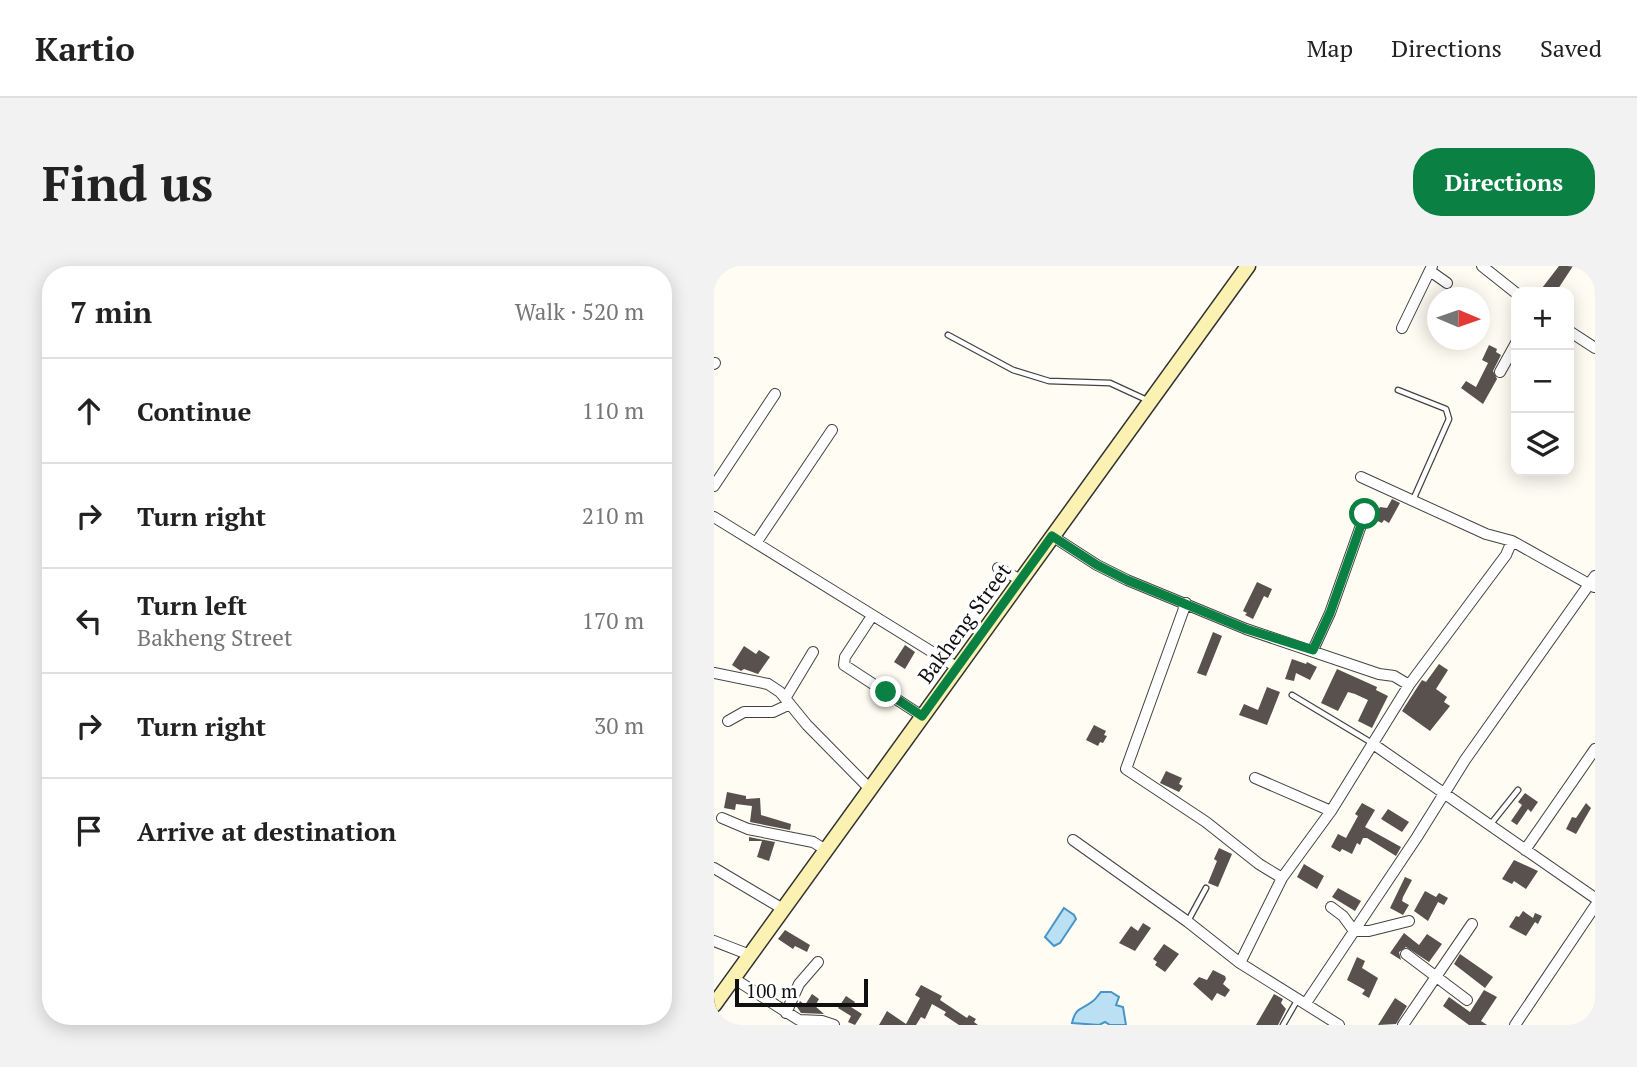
<!DOCTYPE html>
<html lang="en">
<head>
<meta charset="utf-8">
<style>
  :root { --surface:#fff; --page:#f2f2f2; --text:#222; --muted:#767676; --line:#e0e0e0; --accent:#0b8043 }
  body { margin:0; font-family:"PT Serif",serif; background:var(--page); color:var(--text) }
  .controls { position:absolute; right:21px; top:21px; display:grid; overflow:hidden; border-radius:14px; box-shadow:0 4px 18px #0003 }
  .controls button { width:63px; height:63px; display:grid; place-items:center; padding:0; border:0; border-bottom:2px solid var(--line); background:var(--surface); color:var(--text); font:35px sans-serif }
  .compass { position:absolute; left:713px; top:21px; width:63px; height:63px; border-radius:50%; background:var(--surface); box-shadow:0 4px 18px #0003; rotate:92deg }
  .scale { position:absolute; left:21px; bottom:18px; width:133px; box-sizing:border-box; padding-left:7px; border:4px solid #101010; border-top:0; font-size:19px; line-height:24px; white-space:nowrap; color:#101010; -webkit-text-stroke:5px #fff; paint-order:stroke }
  .stop { position:absolute; width:21px; height:21px; margin:-16px; border:5px solid #0b8043; border-radius:50%; background:#fff }
  .stop.end { background:#0b8043; border-color:#fff; box-shadow:0 2px 7px #0008 }
  .list { margin:0; padding:0; list-style:none }
  h2 { display:flex; justify-content:space-between; align-items:center; height:91px; margin:0; padding:0 28px; font-size:30px }
  h2 small { font-size:23px; font-weight:400; color:var(--muted) }
  .list li { display:grid; grid-template-columns:46px 1fr auto; gap:21px; align-items:center; box-sizing:border-box; height:105px; padding:0 28px; border-top:2px solid var(--line) }
  .list b { display:block; font-size:26px; white-space:nowrap }
  .list p { margin:0; font-size:23px; white-space:nowrap; color:var(--muted) }
  .list em { font-size:23px; font-style:normal; color:var(--muted) }
  .icon { flex:none; width:38px; height:38px; fill:none; stroke:currentColor; stroke-width:2; stroke-linecap:round; stroke-linejoin:round }
  .map { position:relative; flex:none; width:881px; height:759px; overflow:hidden; border-radius:28px }
  header { display:flex; align-items:center; gap:42px; box-sizing:border-box; height:98px; padding:0 35px; background:var(--surface); border-bottom:2px solid var(--line) }
  header strong { font-size:33px }
  nav { display:flex; gap:38px; margin-inline-start:auto; font-size:24px }
  .intro { display:flex; align-items:center; justify-content:space-between; box-sizing:border-box; height:168px; padding:0 42px }
  h1 { margin:0; font-size:49px }
  .button { padding:18px 32px; border-radius:28px; background:var(--accent); color:#fff; font-size:24px; font-weight:700 }
  main { display:flex; gap:42px; padding:0 42px }
  aside { flex:1; background:var(--surface); border-radius:28px; box-shadow:0 4px 18px #0003 }
  .map>svg:first-child { display:block }
  .water { fill:#bbdff3; stroke:#4695c6; stroke-width:2 }
  .building { fill:#58514d }
  .lines { fill:none; stroke-linecap:round; stroke-linejoin:round }
  .lane-casing { stroke:#434343; stroke-width:7 }
  .street-casing { stroke:#434343; stroke-width:12 }
  .secondary-casing { stroke:#323232; stroke-width:17 }
  .lane { stroke:#fff; stroke-width:4.5 }
  .street { stroke:#fff; stroke-width:10 }
  .secondary { stroke:#faf1b2; stroke-width:14 }
  .route { stroke:#0b8043; stroke-width:9 }
  .labels { text-anchor:middle; dominant-baseline:central; stroke-width:7; stroke-linejoin:round; paint-order:stroke }
  .street-label { font-size:21px; fill:#101010; stroke:#fff }
</style>
</head>
<body>
<header>
<strong>Kartio</strong>
<nav><a>Map</a><a>Directions</a><a>Saved</a></nav>
</header>
<div class="intro"><h1>Find us</h1><a class="button">Directions</a></div>
<main>
<aside>
<h2>7 min<small>Walk · 520 m</small></h2>
<ul class="list">
<li><svg class="icon" aria-label="ahead" viewBox="0 0 24 24"><path d="M12 20V5M6 11l6-6 6 6"/></svg><div><b>Continue</b></div><em>110 m</em></li>
<li><svg class="icon" aria-label="right" viewBox="0 0 24 24"><path d="M7 20v-9h11M14 6l5 5-5 5"/></svg><div><b>Turn right</b></div><em>210 m</em></li>
<li><svg class="icon" aria-label="left" viewBox="0 0 24 24"><path d="M17 20v-9H6M10 6l-5 5 5 5"/></svg><div><b>Turn left</b><p>Bakheng Street</p></div><em>170 m</em></li>
<li><svg class="icon" aria-label="right" viewBox="0 0 24 24"><path d="M7 20v-9h11M14 6l5 5-5 5"/></svg><div><b>Turn right</b></div><em>30 m</em></li>
<li><svg class="icon" aria-label="arrive" viewBox="0 0 24 24"><path d="M6 21V4h12l-3 4 3 4H6"/></svg><div><b>Arrive at destination</b></div></li>
</ul>
</aside>
<div class="map">
<svg width="881" height="759" viewBox="0 0 881 759">
  <rect width="100%" height="100%" fill="#fefcf3"/>
  <path class="water" d="M350 642 360 649 362 653 346 677 340 680 331 671Z
    M387 726H397L405 731 402 739 409 741 412 759H396L391 756 385 759 358 757C362 740 368 744 379 735 382 733 384 729 387 726Z"/>
  <path class="building" d="M845 0H859L842 26H835L828 22Z
    M775 79 783 83 782 86 787 89 779 105 783 113 769 138 747 122 752 115 762 121 774 97 768 94Z
    M678 233 686 237 675 257 670 254 668 257 659 253 666 241 673 242Z
    M543 316 558 323 554 332 550 330 539 353 531 349 533 347 529 345Z
    M499 366 508 370 492 410 483 407Z
    M191 379 201 386 191 403 180 396Z
    M30 380 42 388 45 384 56 391 44 408 30 403 27 405 18 399Z
    M578 393 592 398 593 396 603 401 596 414 582 407 580 415 571 413Z
    M725 398 734 404 722 423 733 431 730 436 736 440 716 465 688 445 708 414 712 416Z
    M623 403 663 421 662 424 674 430 658 462 644 455 654 434 641 428 634 426 624 445 607 437Z
    M553 421 566 426 553 459 525 449 530 438 544 444Z
    M380 459 392 465 390 469 393 470 389 477 386 476 384 480 372 474Z
    M452 505 468 512 465 518 469 520 465 526 446 517Z
    M13 526 32 530V533L46 532 47 549 77 558 76 564 36 556 38 540 22 538 21 544 10 542Z
    M811 527 824 536 817 546 814 543 803 559 797 555 808 539 804 536Z
    M648 537 661 544 651 561 687 581 682 590 653 572H649L646 579 643 577 638 588 628 583 626 586 617 581 624 568 632 572 644 550 641 548Z
    M872 537 877 542 862 568 852 563 858 551 862 552Z
    M674 543 695 556 688 566 667 553Z
    M35 571 61 576 55 595 43 591 48 575H35Z
    M505 582 518 588 504 621 494 617 503 595 500 593Z
    M800 594 824 605 812 623 800 615 798 618 788 613Z
    M590 598 610 610 603 623 583 611Z
    M691 611 698 614 689 631 688 635 695 639 689 649 676 642Z
    M624 622 647 635 641 645 618 631Z
    M711 625 722 631 725 627 734 632 730 639 724 636 714 655 700 645Z
    M809 645 819 652 821 647 828 650 824 658 821 656 812 670 795 661 802 650 805 651Z
    M429 657 437 662 421 685 405 677 417 660 424 665Z
    M71 664 96 679 93 686 81 680 79 683 64 673Z
    M690 667 705 679 713 668 728 678 715 696 692 681 685 686 687 694 676 687Z
    M450 678 465 688 451 706 441 699 443 696 439 693Z
    M746 688 779 711 771 722 740 698Z
    M643 691 651 695 648 702 664 712 655 732 648 728 651 724 633 714Z
    M499 704 511 710 512 713 509 718 516 724 511 731 503 727 498 735 479 718 485 711 493 714Z
    M207 719 228 730 226 734 253 752 255 749 262 753 260 756 264 759H245L230 749 232 746 218 738 211 753 207 751 202 759H165L173 745 192 758 206 732 201 729Z
    M770 724 783 731 767 755 773 759H755L729 740 735 731 756 746Z
    M98 728 105 733 101 740 110 748 87 747 83 741 86 735 91 739Z
    M560 728 569 733 567 737 572 743 564 759H542Z
    M132 730 141 736 137 741 148 748 141 759 134 756 137 750 124 742Z
    M681 732 693 740 682 758 664 759Z"/>
  <g class="lines">
    <defs>
      <path id="lane" d="M234 69 299 104 335 115 396 117 435 135
        M684 124 732 143 735 153 699 234
        M578 429 658 477
        M776 559 804 524
        M474 655 492 622
        M569 759 584 733"/>
      <path id="street" d="M768 0 802 27
        M716 5 733 17
        M688 62 718 0
        M855 65 881 82
        M0 98 1 97
        M786 106 802 77
        M647 211 772 268 798 275 880 321
        M0 220 61 128
        M0 251 244 402
        M338 270 383 299 413 314 532 363 665 408 680 410 695 419
        M42 277 118 164
        M284 302 307 314
        M472 337 412 503 492 556 545 598 568 612
        M158 350 131 391 130 399 208 450
        M599 384 616 347 651 248
        M0 407 54 418 66 426 93 459 156 523
        M72 431 99 386
        M14 455 30 446H59L76 438
        M659 478 881 632
        M541 512 617 545
        M8 552 34 563 99 576 112 584
        M359 574 474 656 526 697 625 759
        M811 584 881 483
        M0 602 69 643
        M617 641 629 650 640 665H655L695 655
        M0 675 36 689
        M692 688 753 734
        M526 697 568 612 617 545 695 419 792 289 798 275
        M19 712 85 754 108 755 120 759
        M592 737 703 571 751 494 881 310
        M72 747 85 718 104 696
        M689 759 758 658
        M801 759 881 640"/>
      <path id="secondary" d="M0 739 534 0"/>
    </defs>
    <use href="#lane" class="lane-casing"/>
    <use href="#street" class="street-casing"/>
    <use href="#secondary" class="secondary-casing"/>
    <use href="#lane" class="lane"/>
    <use href="#street" class="street"/>
    <use href="#secondary" class="secondary"/>
  </g>
  <g class="lines">
    <path class="route" d="M172 426 208 450 338 270 383 299 413 314 532 363 599 384 616 347 651 248"/>
  </g>
  <g class="labels">
    <g class="street-label">
      <text transform="translate(250 357) rotate(-54)">Bakheng Street</text>
    </g>
  </g>
</svg>
<div class="controls">
<button>+</button>
<button>−</button>
<button><svg class="icon" aria-label="layers" viewBox="0 0 24 24"><path d="M12 4l9 5-9 5-9-5zM3 14l9 5 9-5"/></svg></button>
</div>
<svg class="compass" viewBox="-18 -18 36 36"><path d="M0-13l5 13h-10z" fill="#e53935"/><path d="M0 13l5-13h-10z" fill="#767676"/></svg>
<div class="scale">100 m</div>
<div class="stop" style="left:651px;top:248px"></div>
<div class="stop end" style="left:172px;top:426px"></div>
</div>
</main>
</body>
</html>
